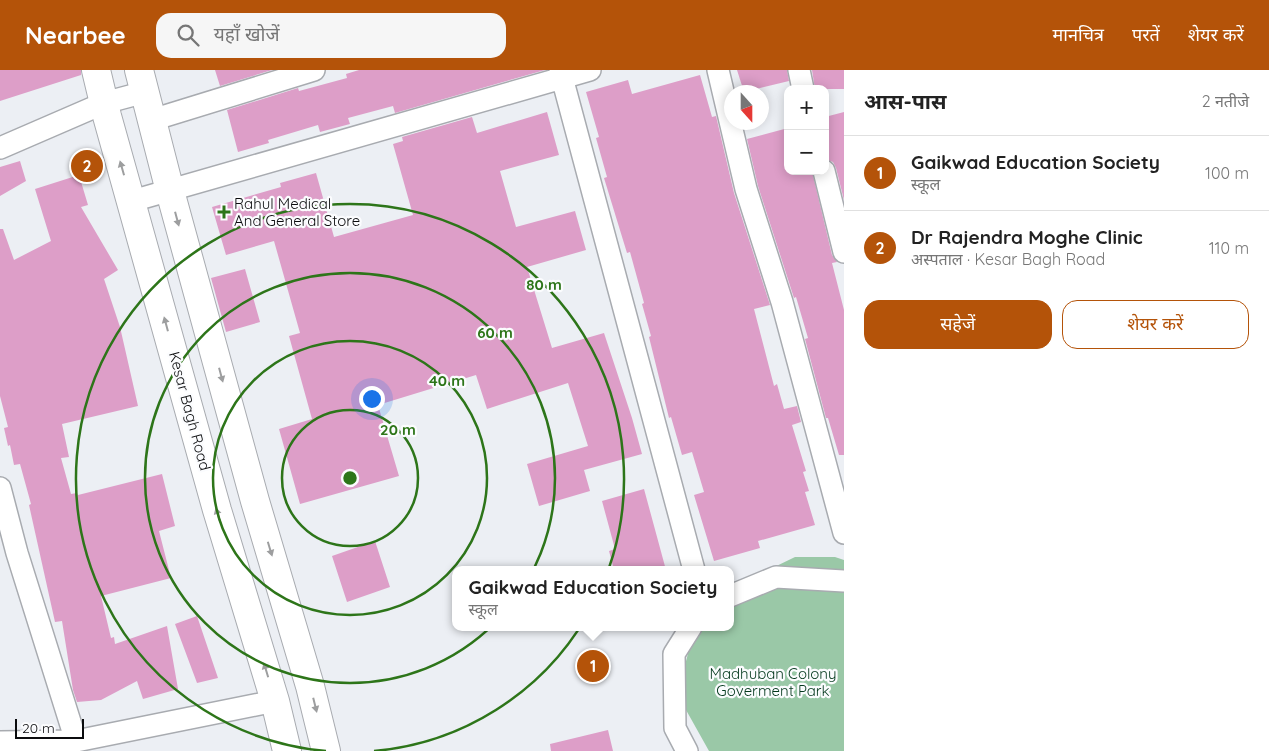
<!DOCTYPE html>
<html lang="hi">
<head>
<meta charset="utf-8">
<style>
  :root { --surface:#fff; --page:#f6f6f6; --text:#222; --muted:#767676; --line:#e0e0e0; --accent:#b45309 }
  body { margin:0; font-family:Quicksand,"Noto Sans Devanagari",sans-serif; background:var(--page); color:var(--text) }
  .controls { position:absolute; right:15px; top:15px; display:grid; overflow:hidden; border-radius:10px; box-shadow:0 2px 12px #0003 }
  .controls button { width:45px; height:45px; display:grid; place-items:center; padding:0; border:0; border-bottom:1px solid var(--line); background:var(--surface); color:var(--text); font:25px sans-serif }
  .compass { position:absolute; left:724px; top:15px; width:45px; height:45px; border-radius:50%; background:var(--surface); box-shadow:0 2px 12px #0003; rotate:159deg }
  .scale { position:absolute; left:15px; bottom:12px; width:69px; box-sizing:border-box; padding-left:5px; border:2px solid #0b0c0e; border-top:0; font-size:14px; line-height:18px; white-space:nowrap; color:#0b0c0e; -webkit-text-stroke:4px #fbfcfe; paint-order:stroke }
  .you { position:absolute; left:371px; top:328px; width:18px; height:18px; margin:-12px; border:4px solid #fff; border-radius:50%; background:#1a73e8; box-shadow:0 0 0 8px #1a73e833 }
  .badge { display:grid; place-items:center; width:32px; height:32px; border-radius:50%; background:var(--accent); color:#fff; font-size:16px; font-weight:700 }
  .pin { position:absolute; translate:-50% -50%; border:2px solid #fff; box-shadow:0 1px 5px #0006 }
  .popup { position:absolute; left:452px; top:496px; width:282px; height:65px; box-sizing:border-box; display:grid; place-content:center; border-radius:10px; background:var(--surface); filter:drop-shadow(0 1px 4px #0005); font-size:16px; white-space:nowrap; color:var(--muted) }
  .popup b { font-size:19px; color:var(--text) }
  .popup::after { content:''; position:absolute; left:50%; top:100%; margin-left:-10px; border:10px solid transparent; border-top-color:var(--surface) }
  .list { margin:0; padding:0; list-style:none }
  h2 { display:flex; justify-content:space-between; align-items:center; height:65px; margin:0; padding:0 20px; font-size:21px }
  h2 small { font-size:16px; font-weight:400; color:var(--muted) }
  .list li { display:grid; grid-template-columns:32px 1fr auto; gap:15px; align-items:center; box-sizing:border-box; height:75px; padding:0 20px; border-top:1px solid var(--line) }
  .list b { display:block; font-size:19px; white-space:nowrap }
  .list p { margin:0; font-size:16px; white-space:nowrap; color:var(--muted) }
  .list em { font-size:16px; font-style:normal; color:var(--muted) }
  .actions { display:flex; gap:10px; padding:15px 20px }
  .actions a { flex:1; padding:11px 0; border:1px solid var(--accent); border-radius:15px; text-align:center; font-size:18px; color:var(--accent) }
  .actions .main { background:var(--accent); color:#fff }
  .icon { flex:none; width:28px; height:28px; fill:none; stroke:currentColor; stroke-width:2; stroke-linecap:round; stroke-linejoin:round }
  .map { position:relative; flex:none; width:844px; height:681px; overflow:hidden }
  header { display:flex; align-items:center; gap:30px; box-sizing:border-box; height:70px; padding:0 25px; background:var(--accent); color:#fff }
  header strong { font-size:24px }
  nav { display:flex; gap:28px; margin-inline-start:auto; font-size:18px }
  .search { width:350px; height:45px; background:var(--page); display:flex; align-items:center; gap:12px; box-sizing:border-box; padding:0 18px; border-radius:15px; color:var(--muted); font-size:19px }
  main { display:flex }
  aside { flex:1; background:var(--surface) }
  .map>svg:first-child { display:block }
  .green { fill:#9ac8a7 }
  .building { fill:#dd9ec8 }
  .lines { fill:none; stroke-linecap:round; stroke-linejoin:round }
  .street-casing { stroke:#a8abb0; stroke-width:24 }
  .secondary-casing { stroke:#a8abb0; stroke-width:30 }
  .street { stroke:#fff; stroke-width:21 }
  .secondary { stroke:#fff; stroke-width:28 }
  .oneway { fill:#9d9e9f }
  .ring { fill:none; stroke:#2d7519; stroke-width:2.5 }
  .poi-dot { fill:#2d7519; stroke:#fbfcfe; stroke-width:2 }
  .labels { text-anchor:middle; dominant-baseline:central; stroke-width:4.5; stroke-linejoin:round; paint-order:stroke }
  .poi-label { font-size:15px; fill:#0b0c0e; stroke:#fbfcfe; text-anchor:start }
  .street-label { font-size:15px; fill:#0b0c0e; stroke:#fbfcfe }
  .park-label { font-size:15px; fill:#03381c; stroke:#fbfcfe }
  .centre { fill:#2d7519; stroke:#fbfcfe; stroke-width:2.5 }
  .ring-label { font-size:15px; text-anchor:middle; font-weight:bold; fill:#2d7519; stroke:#fbfcfe; stroke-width:4.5; stroke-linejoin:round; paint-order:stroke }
</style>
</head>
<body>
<header>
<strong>Nearbee</strong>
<div class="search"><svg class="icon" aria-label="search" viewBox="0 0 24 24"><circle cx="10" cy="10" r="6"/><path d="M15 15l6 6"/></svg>यहाँ खोजें</div>
<nav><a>मानचित्र</a><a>परतें</a><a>शेयर करें</a></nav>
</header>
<main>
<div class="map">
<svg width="844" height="681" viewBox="0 0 844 681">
  <rect width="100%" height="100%" fill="#eceff4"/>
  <path class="green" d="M795 487H835L844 490V681H709L681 631 685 595 695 557H730L731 518Z"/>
  <path class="building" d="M0 0H81V5L0 31Z
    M215 0H272L220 16Z
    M359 0H545L395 43 393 36 348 48 350 54 320 62 318 55 268 70 269 73 238 82 227 40 298 18 299 21 347 8 346 4Z
    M737 0H787L789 11 744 22Z
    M812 0H844V19H815Z
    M700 5 712 47 716 46 734 123 770 235 754 239 774 316 777 314 784 339 797 336 801 352 792 355 806 401 803 402 809 421 805 422 815 455 758 471 760 478 714 491 694 425 704 422 692 382 682 385 671 347 669 348 649 267 651 266 642 234 644 233 630 182 627 183 604 108 607 107 596 68 599 67 586 22 628 10 632 24Z
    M547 42 559 85 500 101 516 157 575 141 586 180 527 197 552 278 604 263 632 348 642 384 584 400 590 421 539 436 527 394 588 376 568 313 487 339 476 305 378 335 399 406 300 434 279 359 312 349 289 266 300 263 274 171 226 185 212 137 281 117 280 113 316 103 334 167 413 145 393 74 403 71 402 67 472 47 477 63Z
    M844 42V130L836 98 833 92 825 89V47Z
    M788 58V101H812L832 185 837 192 832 193 844 240V385H839L828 348H826L805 269 808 268 796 227 794 228 758 116 747 69Z
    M20 91 26 111 0 126V97Z
    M79 105 88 135 81 137 118 200 104 209 120 257 138 336 62 354 69 387 61 388 71 424 77 423 78 425 162 404 175 456 159 461 171 508 101 526 111 568 114 567 115 574 167 556 178 619 143 629 137 611 101 630 77 632 73 620 62 551 55 552 29 435 31 434 20 394 14 395 10 375 8 376 4 358 8 357 0 326V159H3L14 190 51 171 35 119Z
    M245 199 260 252 226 262 211 208Z
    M644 419 666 500H614L609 481 615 479 602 431Z
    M375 471 390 517 347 532 332 486Z
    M197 546 218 608 197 613 175 554Z
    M608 660 613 681H551L550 674Z"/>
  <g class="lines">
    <defs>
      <path id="street" d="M560 0 694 500
        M718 0 746 119 782 232 844 463
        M799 0 803 19
        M152 50 314 0
        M0 78 104 33 145 22
        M824 101 844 182
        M132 131 590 0
        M0 418 17 483 76 671
        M730 526 776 507 844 511
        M0 672 76 671 275 631
        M687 681 675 658 674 584 691 557"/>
      <path id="secondary" d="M96 0 107 46 217 440 275 631 287 681
        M139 0 170 121 255 431 310 616 326 681"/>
    </defs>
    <use href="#street" class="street-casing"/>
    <use href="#secondary" class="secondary-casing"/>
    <use href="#street" class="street"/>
    <use href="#secondary" class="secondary"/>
  </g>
  <defs><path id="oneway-solid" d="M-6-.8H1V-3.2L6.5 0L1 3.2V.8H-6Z" transform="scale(1.25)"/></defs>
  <g class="oneway">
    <use href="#oneway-solid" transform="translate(122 98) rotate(-106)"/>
    <use href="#oneway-solid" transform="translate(177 149) rotate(75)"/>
    <use href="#oneway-solid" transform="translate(166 254) rotate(-105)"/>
    <use href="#oneway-solid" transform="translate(221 305) rotate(75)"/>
    <use href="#oneway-solid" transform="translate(218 445) rotate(-107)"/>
    <use href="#oneway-solid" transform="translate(270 479) rotate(73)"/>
    <use href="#oneway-solid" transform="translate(266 600) rotate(-107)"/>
    <use href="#oneway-solid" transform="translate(315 635) rotate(76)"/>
  </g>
  <g class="ring">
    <circle cx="350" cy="408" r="68"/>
    <circle cx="350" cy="408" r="137"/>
    <circle cx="350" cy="408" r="205"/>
    <path d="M326 681A274 274 0 1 1 374 681"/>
  </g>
  <path class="poi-dot" d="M221.5 134.5h5v5h5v5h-5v5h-5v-5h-5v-5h5z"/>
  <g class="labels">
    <g class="poi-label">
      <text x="234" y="133">Rahul Medical<tspan x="234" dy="17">And General Store</tspan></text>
    </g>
    <g class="street-label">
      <text transform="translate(190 341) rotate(75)">Kesar Bagh Road</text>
    </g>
    <g class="park-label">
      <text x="773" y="603">Madhuban Colony<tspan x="773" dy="17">Goverment Park</tspan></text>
    </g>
  </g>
  <circle cx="350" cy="408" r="8" class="centre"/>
  <g class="ring-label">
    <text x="544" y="220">80 m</text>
    <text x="495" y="268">60 m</text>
    <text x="447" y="316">40 m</text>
    <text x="398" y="365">20 m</text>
  </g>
</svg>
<div class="controls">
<button>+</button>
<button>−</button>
</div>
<svg class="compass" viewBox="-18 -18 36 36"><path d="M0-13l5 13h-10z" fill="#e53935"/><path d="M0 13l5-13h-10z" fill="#767676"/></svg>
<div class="scale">20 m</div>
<div class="you"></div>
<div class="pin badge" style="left:593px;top:596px">1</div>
<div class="popup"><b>Gaikwad Education Society</b>स्कूल</div>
<div class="pin badge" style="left:87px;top:96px">2</div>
</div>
<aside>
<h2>आस-पास<small>2 नतीजे</small></h2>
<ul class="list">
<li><span class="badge">1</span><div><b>Gaikwad Education Society</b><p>स्कूल</p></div><em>100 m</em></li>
<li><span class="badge">2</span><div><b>Dr Rajendra Moghe Clinic</b><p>अस्पताल · Kesar Bagh Road</p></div><em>110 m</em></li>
</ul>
<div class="actions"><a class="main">सहेजें</a><a>शेयर करें</a></div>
</aside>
</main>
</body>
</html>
